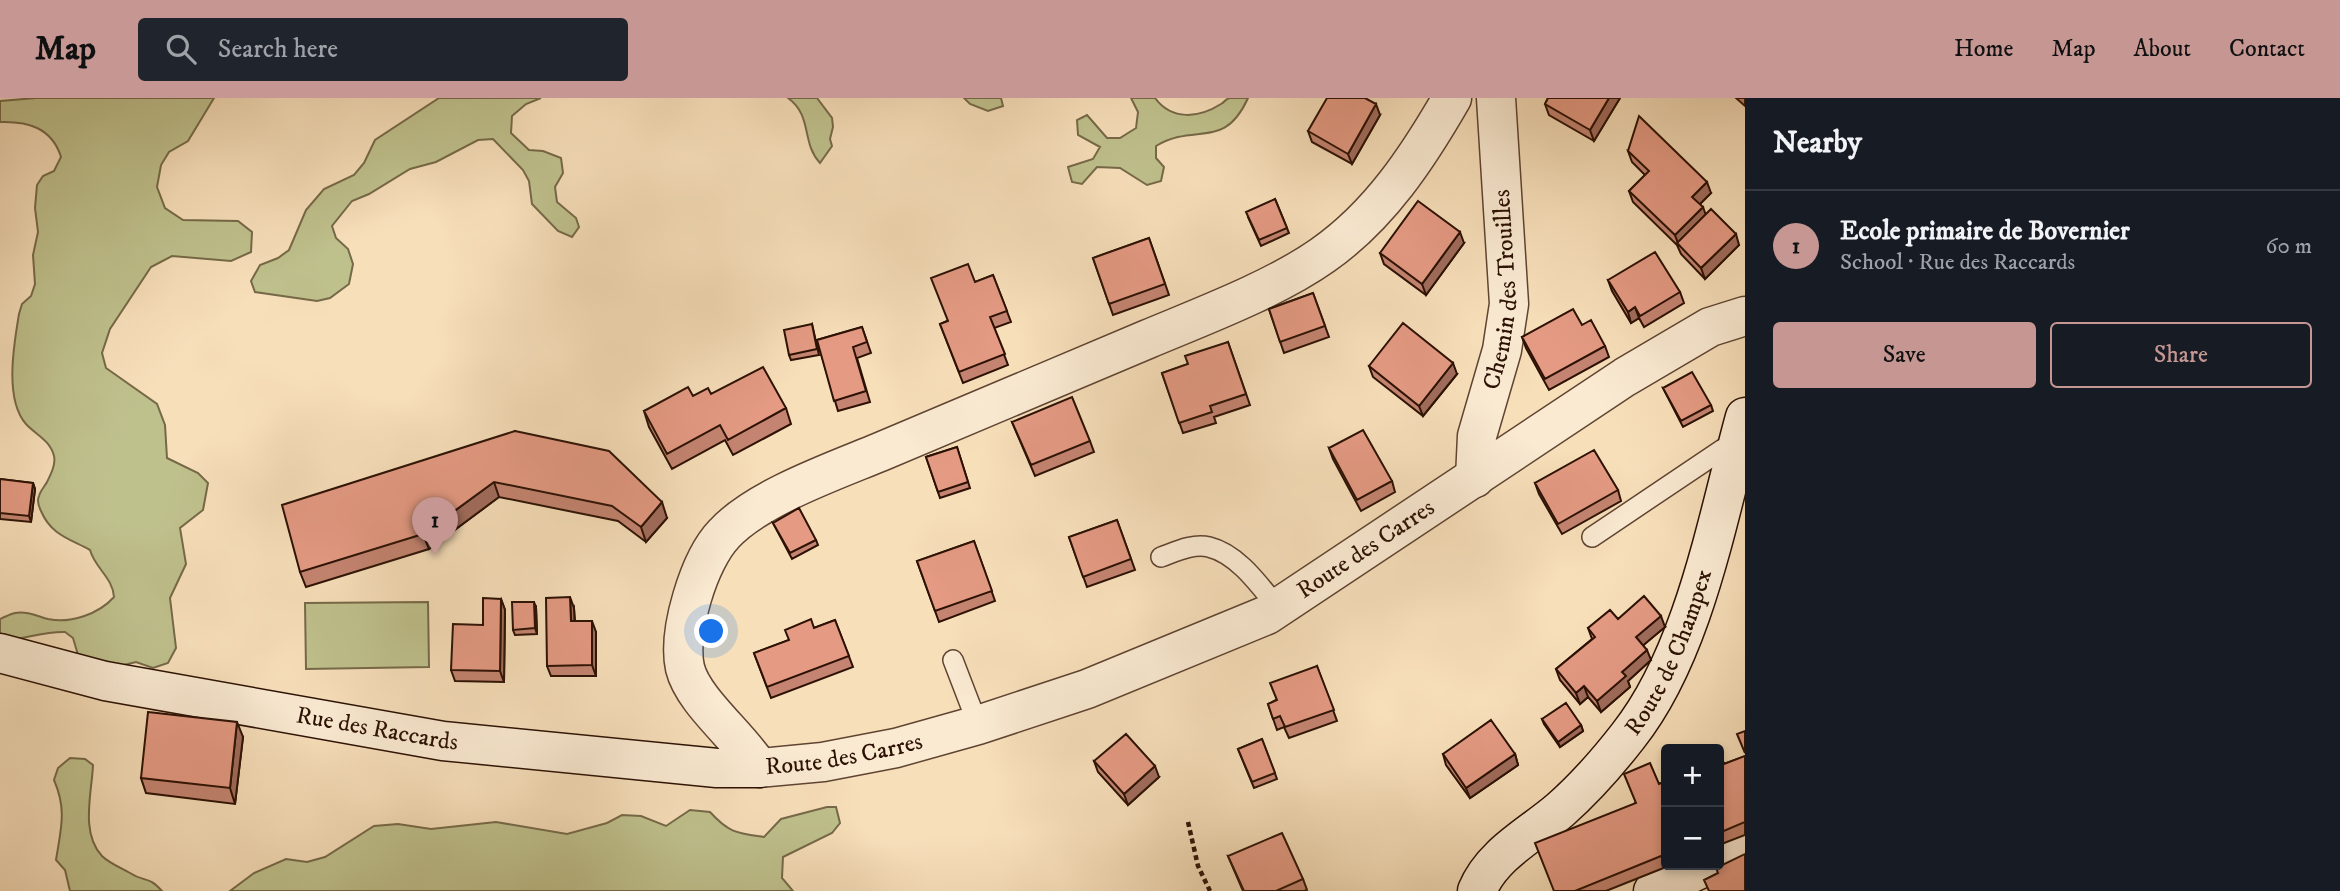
<!DOCTYPE html>
<html lang="en">
<head>
<meta charset="utf-8">
<style>
  :root { --surface:#171b24; --page:#20242c; --text:#f1f3f6; --muted:#9ea1a6; --line:#363941; --accent:#c59692 }
  body { margin:0; font-family:"IM FELL DW Pica",serif; background:var(--page); color:var(--text) }
  .controls { position:absolute; right:21px; bottom:21px; display:grid; overflow:hidden; border-radius:7px; box-shadow:0 4px 10px #0003 }
  .controls button { width:63px; height:63px; display:grid; place-items:center; padding:0; border:0; border-bottom:2px solid var(--line); background:var(--surface); color:var(--text); font:35px sans-serif }
  .you { position:absolute; left:712px; top:534px; width:24px; height:24px; margin:-18px; border:5px solid #fff; border-radius:50%; background:#1a73e8; box-shadow:0 0 0 10px #1a73e833 }
  .badge { display:grid; place-items:center; width:46px; height:46px; border-radius:50%; background:var(--accent); color:#111; font-size:23px; font-weight:700 }
  .pin { position:absolute; translate:-50% -58px; filter:drop-shadow(0 2px 4px #0008) }
  .pin::after { content:''; position:absolute; top:37px; width:24px; height:21px; background:inherit; clip-path:polygon(0 0,100% 0,50% 100%) }
  .list { margin:0; padding:0; list-style:none }
  h2 { display:flex; justify-content:space-between; align-items:center; height:91px; margin:0; padding:0 28px; font-size:30px }
  h2 small { font-size:23px; font-weight:400; color:var(--muted) }
  .list li { display:grid; grid-template-columns:46px 1fr auto; gap:21px; align-items:center; box-sizing:border-box; height:112px; padding:0 28px; border-top:2px solid var(--line) }
  .list b { display:block; font-size:26px; white-space:nowrap }
  .list p { margin:0; font-size:23px; white-space:nowrap; color:var(--muted) }
  .list em { font-size:23px; font-style:normal; color:var(--muted) }
  .actions { display:flex; gap:14px; padding:21px 28px }
  .actions a { flex:1; padding:16px 0; border:2px solid var(--accent); border-radius:7px; text-align:center; font-size:24px; color:var(--accent) }
  .actions .main { background:var(--accent); color:#111 }
  .icon { flex:none; width:38px; height:38px; fill:none; stroke:currentColor; stroke-width:2; stroke-linecap:round; stroke-linejoin:round }
  .map { position:relative; flex:none; width:1745px; height:793px; overflow:hidden }
  header { display:flex; align-items:center; gap:42px; box-sizing:border-box; height:98px; padding:0 35px; background:var(--accent); color:#111 }
  header strong { font-size:33px }
  nav { display:flex; gap:38px; margin-inline-start:auto; font-size:24px }
  .search { width:490px; height:63px; background:var(--page); display:flex; align-items:center; gap:18px; box-sizing:border-box; padding:0 24px; border-radius:7px; color:var(--muted); font-size:26px }
  main { display:flex }
  aside { flex:1; background:var(--surface) }
  .map>svg:first-child { display:block }
  .green { fill:#bfc18d; stroke:#766948; stroke-width:2 }
  .lines { fill:none; stroke-linecap:round; stroke-linejoin:round }
  .lane-casing { stroke:#5f4432; stroke-width:22 }
  .street-casing { stroke:#5f4432; stroke-width:41 }
  .secondary-casing { stroke:#2c1104; stroke-width:41 }
  .path { stroke:#2c1104; stroke-width:4.5; stroke-dasharray:5 3.5; stroke-linecap:butt }
  .lane { stroke:#faead2; stroke-width:19 }
  .street { stroke:#faead2; stroke-width:38 }
  .secondary { stroke:#faead2; stroke-width:38 }
  .wall { fill:#c48471; stroke:#2c1104; stroke-width:2 }
  .shaded-wall { fill:#a06c5c; stroke:#2c1104; stroke-width:2 }
  .building { fill:#e49a83; stroke:#2c1104; stroke-width:2 }
  .labels { text-anchor:middle; dominant-baseline:central; stroke-width:6; stroke-linejoin:round; paint-order:stroke }
  .street-label { font-size:24px; fill:#2c1104; stroke:#faead2 }
</style>
</head>
<body>
<header>
<strong>Map</strong>
<div class="search"><svg class="icon" aria-label="search" viewBox="0 0 24 24"><circle cx="10" cy="10" r="6"/><path d="M15 15l6 6"/></svg>Search here</div>
<nav><a>Home</a><a>Map</a><a>About</a><a>Contact</a></nav>
</header>
<main>
<div class="map">
<svg width="1745" height="793" viewBox="0 0 1745 793">
  <rect width="100%" height="100%" fill="#f7dfba"/>
  <filter id="stains"><feTurbulence type="fractalNoise" baseFrequency=".00286" numOctaves="4"/><feColorMatrix values="0 0 0 0 .2 0 0 0 0 .09 0 0 0 0 .02 0 0 0 .5 -.17"/></filter>
  <radialGradient id="worn" r=".72"><stop offset=".6" stop-color="#630" stop-opacity="0"/><stop offset="1" stop-color="#630" stop-opacity=".3"/></radialGradient>
  <path class="green" d="M36 0H214L188 43 169 54 161 67 157 89 165 110 183 122 238 123 252 134 251 154 231 163 172 158 151 169 110 231 102 255 106 270 157 306 165 327 167 360 198 375 208 385 203 412 180 430 186 466 170 500 176 550 168 565 153 570 136 564 124 567H81L73 540 65 534C42 533 22 543 0 542V521C5 519 10 516 15 515 27 513 37 518 48 521 70 526 99 516 114 499 113 480 95 470 90 452 70 441 51 437 41 413 39 409 37 402 39 398 40 393 45 388 47 384 51 376 56 366 54 358 50 342 36 337 26 326 4 301 14 246 19 216L22 206 31 198 35 186 33 157 38 134 35 110 37 87 43 78 54 73 61 59C52 30 28 23 0 24V3Z
    M439 0H541L526 6 512 18 511 35 529 52 543 53 561 60 563 75 555 89 557 104 576 120 579 129 572 139 558 133 532 106 529 83 523 72 493 41 478 42 436 64 410 71 369 96 352 103 332 128 336 140 348 151 353 166 349 186 330 200 317 203 255 194 251 183 260 167 278 160 289 152 306 112 324 91 354 77 364 65 375 42Z
    M788 0H817L832 20 833 29 830 41 832 48 820 65C801 45 813 18 788 0Z
    M964 0H1001L1003 8 988 13 970 6Z
    M1131 0H1155C1172 23 1199 20 1221 6 1226 3 1225 1 1230 0 1235 0 1242 0 1248 0 1224 53 1196 24 1156 48V60L1164 69 1161 83 1147 87 1120 70 1097 69 1082 86 1072 84 1068 69 1093 61 1100 49 1078 37 1077 22 1087 17 1107 40H1120L1136 30 1138 14Z
    M428 504 429 569 306 571 305 505Z
    M70 660 85 661 93 667C92 694 80 735 102 758 109 765 121 770 130 775 145 785 148 777 162 793H70L65 772 56 762C61 730 67 712 54 682L58 670Z
    M827 709H836L840 725 832 735 783 759 782 780 793 793H230L254 775 286 761 307 764 325 759 374 728 398 726 431 731 496 724 567 736 607 725 622 717 641 718 666 728 690 712 710 714C729 735 737 735 764 739L781 721Z"/>
  <g class="lines">
    <defs>
      <path id="lane" d="M1592 439 1723 351 1736 354
        M1161 459C1175 454 1193 445 1209 449 1238 456 1260 488 1278 510
        M953 562 978 627"/>
      <g id="street">
        <path id="s1" d="M1452 0C1418 59 1380 117 1323 157 1275 191 1203 218 1148 241 1059 279 969 316 880 354 834 373 757 400 724 436 699 462 677 534 685 570 693 603 739 638 759 670L823 664 896 650 978 627 1087 591 1267 517 1625 279 1710 229 1745 218"/>
        <path id="s2" d="M1475 380 1477 338 1502 252 1509 206 1496 0"/>
      </g>
      <g id="secondary">
        <path id="s3" d="M0 555 105 583 443 643 717 670H759"/>
        <path d="M1719 762 1745 750"/>
        <path id="s4" d="M1477 793C1492 756 1531 737 1560 712 1585 690 1607 665 1628 638 1694 555 1717 421 1745 319"/>
        <path d="M1653 793 1709 767"/>
      </g>
    </defs>
    <use href="#lane" class="lane-casing"/>
    <use href="#street" class="street-casing"/>
    <use href="#secondary" class="secondary-casing"/>
    <path class="path" d="M1188 724 1198 768 1210 793"/>
    <use href="#lane" class="lane"/>
    <use href="#street" class="street"/>
    <use href="#secondary" class="secondary"/>
  </g>
  <path class="wall" d="M1548 0H1620L1594 43 1549 17 1545 6Z
    M1736 0H1745V8Z
    M1380 17 1352 66 1312 44 1308 33Z
    M1628 53 1711 95 1700 106 1705 117 1739 147 1705 181 1681 156 1677 147 1633 104 1629 93 1645 77 1632 64Z
    M1275 101 1289 135 1261 148 1248 119Z
    M1149 140 1169 197 1113 217 1093 160Z
    M1464 145 1426 197 1384 166 1380 155Z
    M993 177 1011 224 994 230 1008 267 963 285 940 226 947 223 975 184Z
    M1608 182 1680 194 1684 205 1644 229 1639 220 1631 225 1612 193Z
    M1313 195 1329 239 1284 255 1269 211Z
    M812 226 819 257 791 262 789 257Z
    M1582 227 1605 248 1609 259 1549 292 1526 250 1522 239Z
    M862 229 871 255 857 260 870 304 838 313 817 242Z
    M1228 244 1250 307 1214 319 1216 325 1183 335 1162 275 1188 266Z
    M1369 268 1457 276 1423 318 1373 279Z
    M1663 290 1711 307 1713 313 1683 329Z
    M711 296 786 310 791 326 733 357 725 342 672 371 649 329 644 313 693 298Z
    M1012 324 1090 343 1094 354 1035 378Z
    M515 333 667 420 646 444 618 423 499 399 429 451 306 489 300 474Z
    M957 349 970 390 940 400 926 359Z
    M1329 350 1392 383 1395 394 1361 413 1333 361Z
    M0 381 33 385 35 391 31 424 0 421Z
    M1535 385 1618 392 1621 403 1562 436 1539 396Z
    M1117 422 1135 472 1087 489 1069 439Z
    M773 425 816 442 818 447 792 461Z
    M974 443 995 503 939 524 917 463Z
    M501 501 505 512 504 584 455 583 451 572Z
    M536 509 537 536 515 537 513 532Z
    M574 510 575 523 596 534V578H551L547 568Z
    M1618 521 1665 529 1643 547 1651 562 1628 583 1630 589 1601 614 1588 599 1580 606 1560 582 1556 571 1592 541 1588 530Z
    M835 522 853 569 771 600 754 555 789 542 814 530Z
    M1317 568 1337 623 1289 640 1284 629 1277 632 1268 606 1276 602Z
    M1542 621 1581 627 1583 633 1560 649 1544 626Z
    M243 639 235 706 146 695 141 680Z
    M1262 641 1277 681 1254 690 1238 651Z
    M1719 654 1724 666 1745 658V737L1719 747Z
    M1443 656H1515L1518 667 1470 700 1446 667Z
    M1094 663 1159 679 1128 707 1098 674Z
    M1666 683V767H1671L1606 793H1554L1635 705 1659 686Z
    M1228 758 1303 781 1307 792 1304 793H1243Z"/>
  <path class="shaded-wall" d="M1609 0H1620L1594 43 1590 32Z
    M1376 6 1380 17 1352 66 1348 56Z
    M1707 84 1711 95 1696 110 1692 99Z
    M1703 109 1707 120 1679 148 1675 137Z
    M1460 134 1464 145 1426 197 1422 186Z
    M1736 136 1739 147 1705 181 1701 170Z
    M1635 209 1639 220 1631 225 1628 214Z
    M1453 265 1457 276 1423 318 1419 308Z
    M494 384 499 399 429 451 423 436Z
    M33 385 35 391 31 424 29 418Z
    M662 404 667 420 646 444 641 429Z
    M570 499 574 510 575 534 571 523Z
    M501 501 505 512 504 584 500 573Z
    M534 504 536 509 537 536 535 530Z
    M1661 518 1665 529 1640 550 1636 539Z
    M592 523 596 534V578L592 567Z
    M1647 552 1651 562 1628 583 1630 589 1601 614 1597 603 1622 574Z
    M1584 588 1588 599 1580 606 1576 595Z
    M237 624 243 639 235 706 230 690Z
    M1581 627 1583 633 1560 649 1558 644Z
    M1515 656 1518 667 1470 700 1466 690Z
    M1155 668 1159 679 1128 707 1124 696Z"/>
  <path class="building" d="M1327 0H1365L1376 6 1348 56 1308 33Z
    M1548 0H1609L1590 32 1545 6Z
    M1639 18 1707 84 1692 99 1703 109 1675 137 1629 93 1649 73 1628 53Z
    M1275 101 1287 130 1259 142 1246 114Z
    M1418 103 1460 134 1422 186 1380 155Z
    M1711 111 1736 136 1701 170 1677 145Z
    M1149 140 1165 186 1109 206 1093 160Z
    M1655 154 1680 194 1640 218 1635 209 1628 214 1608 182Z
    M968 166 975 184 993 177 1007 213 990 219 1005 256 959 274 940 226 948 223 931 180Z
    M1313 195 1325 228 1280 244 1269 211Z
    M1573 211 1582 227 1591 222 1605 248 1545 281 1522 239Z
    M1403 225 1453 265 1419 308 1369 268Z
    M812 226 817 251 789 257 784 232Z
    M862 229 867 244 853 249 866 293 834 303 817 242Z
    M1228 244 1246 296 1210 308 1212 314 1179 325 1162 275 1188 266 1185 258Z
    M763 269 786 310 728 342 720 327 667 356 644 313 688 289 693 298 708 290 711 296Z
    M1692 274 1711 307 1681 323 1663 290Z
    M1072 299 1090 343 1031 367 1012 324Z
    M1363 332 1392 383 1357 402 1329 350Z
    M515 333 609 353 662 404 641 429 612 408 494 384 423 436 300 474 282 407Z
    M957 349 968 384 938 394 926 359Z
    M1594 352 1618 392 1558 426 1535 385Z
    M0 381 33 385 29 418 0 415Z
    M799 410 816 442 790 455 773 425Z
    M1117 422 1131 461 1083 479 1069 439Z
    M974 443 992 493 935 513 917 463Z
    M1644 498 1661 518 1636 539 1647 552 1622 574 1626 578 1597 603 1584 588 1576 595 1556 571 1595 539 1588 530 1610 512 1618 521Z
    M570 499 571 523H592V567L547 568 546 500Z
    M483 500 501 501 500 573 451 572 453 526 483 527Z
    M512 504H534L535 530 513 532Z
    M811 521 814 530 835 522 849 558 767 589 754 555 789 542 785 532Z
    M1317 568 1334 612 1285 629 1280 618 1273 621 1268 606 1277 602 1270 585Z
    M1566 605 1581 627 1558 644 1542 621Z
    M148 614 237 624 230 690 141 680Z
    M1491 622 1515 656 1466 690 1443 656Z
    M1745 633V655L1737 636Z
    M1126 636 1155 668 1124 696 1094 663Z
    M1262 641 1275 675 1252 684 1238 651Z
    M1719 654 1724 666 1745 658V724L1719 735Z
    M1650 665 1659 686 1666 683V756L1575 793H1554L1535 745 1636 705 1624 676Z
    M1282 735 1303 781 1276 793H1244L1228 758Z
    M1745 756V793H1709L1704 782 1718 775 1716 770Z"/>
  <g class="labels">
    <g class="street-label">
      <text stroke="none"><textPath href="#s2" startOffset="192">Chemin des Trouilles</textPath></text>
      <text stroke="none"><textPath href="#s1" startOffset="1788">Route des Carres</textPath></text>
      <text stroke="none"><textPath href="#s4" startOffset="312">Route de Champex</textPath></text>
      <text stroke="none"><textPath href="#s3" startOffset="385">Rue des Raccards</textPath></text>
      <text stroke="none"><textPath href="#s1" startOffset="1222">Route des Carres</textPath></text>
    </g>
  </g>
  <rect width="100%" height="100%" filter="url(#stains)"/>
  <rect width="100%" height="100%" fill="url(#worn)"/>
</svg>
<div class="controls">
<button>+</button>
<button>−</button>
</div>
<div class="you"></div>
<div class="pin badge" style="left:435px;top:457px">1</div>
</div>
<aside>
<h2>Nearby<small></small></h2>
<ul class="list">
<li><span class="badge">1</span><div><b>Ecole primaire de Bovernier</b><p>School · Rue des Raccards</p></div><em>60 m</em></li>
</ul>
<div class="actions"><a class="main">Save</a><a>Share</a></div>
</aside>
</main>
</body>
</html>
